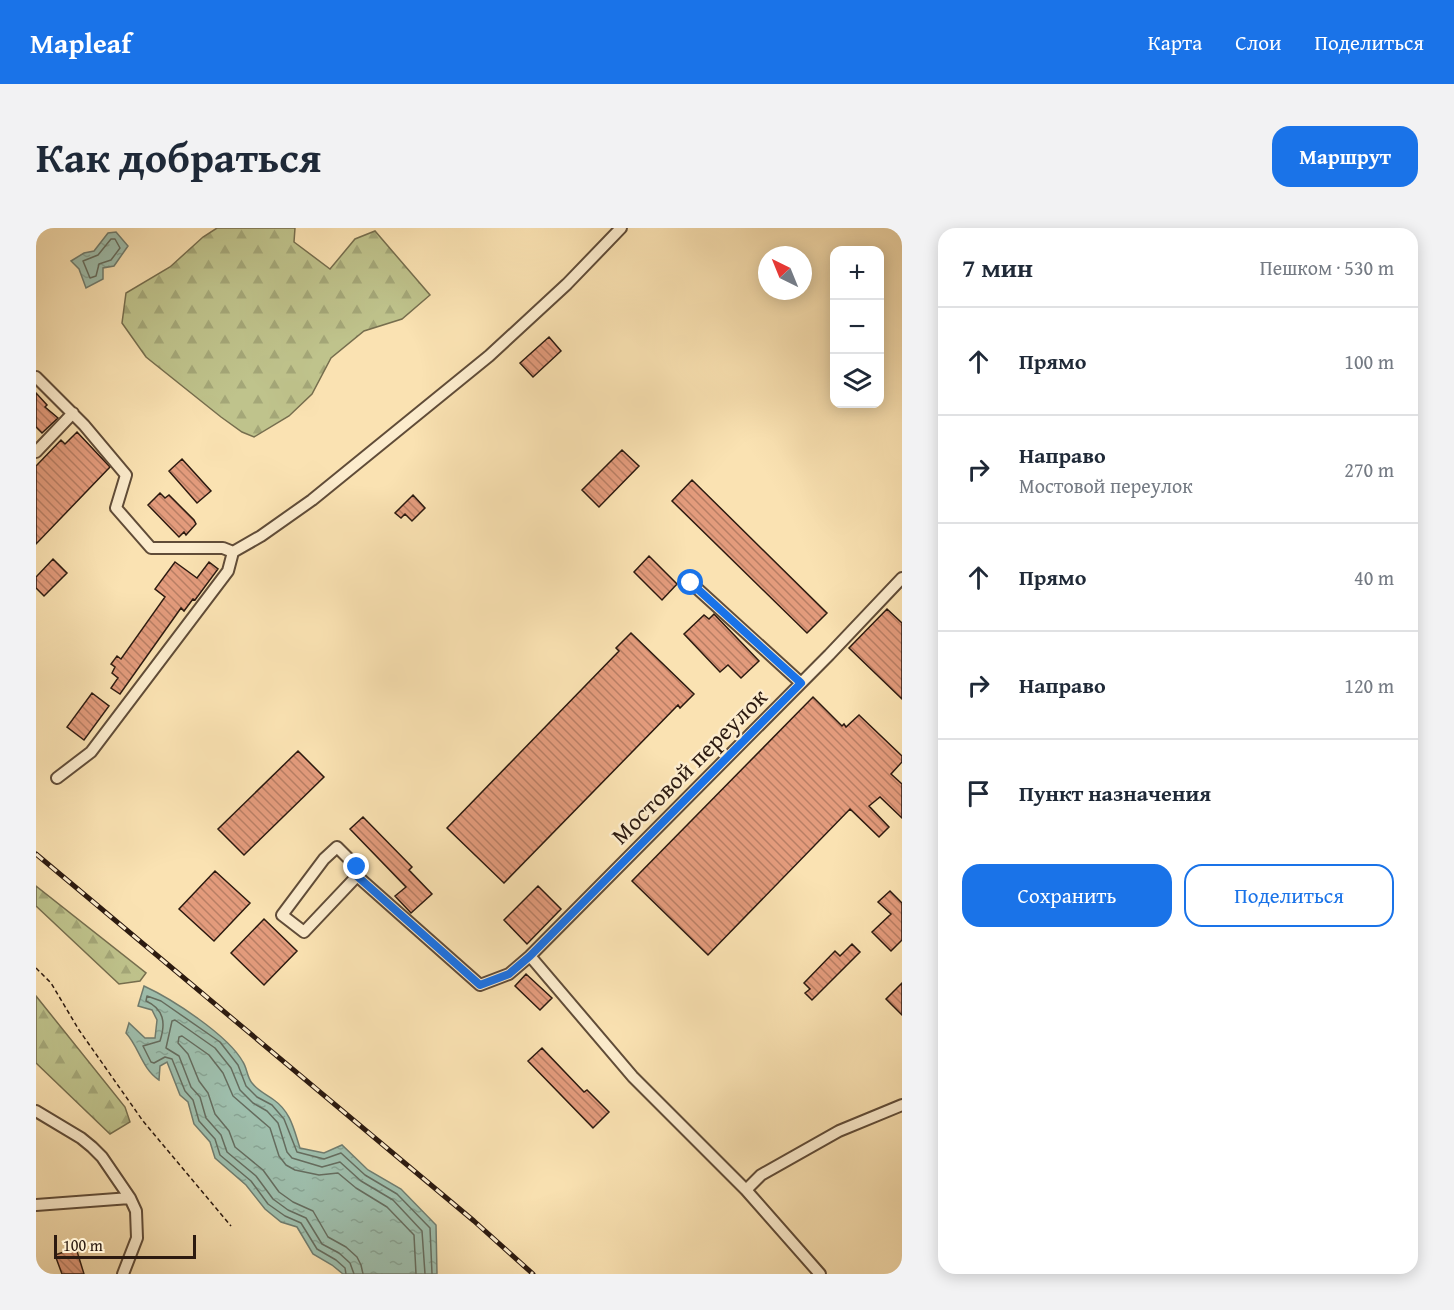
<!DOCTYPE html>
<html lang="ru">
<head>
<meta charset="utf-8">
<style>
  :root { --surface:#fff; --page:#f2f2f3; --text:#1f2937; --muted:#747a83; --line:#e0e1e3; --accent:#1a73e8 }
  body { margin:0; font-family:"Gentium Book Plus",serif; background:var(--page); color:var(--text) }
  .controls { position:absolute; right:18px; top:18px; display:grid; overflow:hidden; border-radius:12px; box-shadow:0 3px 15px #0003 }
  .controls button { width:54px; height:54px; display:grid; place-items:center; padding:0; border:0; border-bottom:2px solid var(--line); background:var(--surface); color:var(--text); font:30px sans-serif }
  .compass { position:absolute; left:722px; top:18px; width:54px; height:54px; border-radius:50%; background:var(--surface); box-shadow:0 3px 15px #0003; rotate:317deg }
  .scale { position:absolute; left:18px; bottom:15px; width:142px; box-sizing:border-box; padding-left:6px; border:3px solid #2c1a10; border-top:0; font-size:16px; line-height:21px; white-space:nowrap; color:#2c1a10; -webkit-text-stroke:4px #fceccd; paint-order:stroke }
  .stop { position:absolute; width:18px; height:18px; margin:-14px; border:4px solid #1a73e8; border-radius:50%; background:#fff }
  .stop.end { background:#1a73e8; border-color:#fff; box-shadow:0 2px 6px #0008 }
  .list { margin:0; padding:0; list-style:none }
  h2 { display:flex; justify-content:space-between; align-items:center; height:78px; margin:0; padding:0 24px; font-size:26px }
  h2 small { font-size:20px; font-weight:400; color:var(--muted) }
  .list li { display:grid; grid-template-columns:39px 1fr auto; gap:18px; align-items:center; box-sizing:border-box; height:108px; padding:0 24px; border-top:2px solid var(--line) }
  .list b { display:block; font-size:22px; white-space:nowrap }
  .list p { margin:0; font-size:20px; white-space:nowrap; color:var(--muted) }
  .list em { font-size:20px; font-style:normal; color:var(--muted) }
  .actions { display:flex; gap:12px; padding:18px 24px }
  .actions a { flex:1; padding:14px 0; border:2px solid var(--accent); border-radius:18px; text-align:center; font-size:21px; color:var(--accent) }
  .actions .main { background:var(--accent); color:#fff }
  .icon { flex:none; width:33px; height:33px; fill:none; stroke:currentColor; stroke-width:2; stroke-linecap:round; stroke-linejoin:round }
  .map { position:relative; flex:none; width:866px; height:1046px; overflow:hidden; border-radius:18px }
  header { display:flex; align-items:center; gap:36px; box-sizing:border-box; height:84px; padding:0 30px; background:var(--accent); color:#fff }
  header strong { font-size:28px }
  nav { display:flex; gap:33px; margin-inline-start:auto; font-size:21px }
  .intro { display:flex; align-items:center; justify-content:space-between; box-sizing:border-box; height:144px; padding:0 36px }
  h1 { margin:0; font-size:42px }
  .button { padding:15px 27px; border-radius:18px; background:var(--accent); color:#fff; font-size:21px; font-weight:700 }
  main { display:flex; gap:36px; padding:0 36px }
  aside { flex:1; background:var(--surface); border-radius:18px; box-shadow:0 3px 15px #0003 }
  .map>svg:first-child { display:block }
  .forest { fill:url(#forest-firs); stroke:#766e4e; stroke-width:1.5 }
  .water { fill:url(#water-ripples); stroke:#707c6e; stroke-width:1.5 }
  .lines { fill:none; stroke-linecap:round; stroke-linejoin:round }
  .shore { stroke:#656c5e; stroke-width:1.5 }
  .building { fill:url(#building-back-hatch); stroke:#2c1a10; stroke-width:1.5 }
  .minor-casing { stroke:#604c38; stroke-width:14 }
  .path { stroke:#2c1a10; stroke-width:1.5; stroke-dasharray:4.5 3; stroke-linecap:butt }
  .minor { stroke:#fceccd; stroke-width:10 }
  .rail-casing { stroke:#2c1a10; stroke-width:5 }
  .rail { stroke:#fceccd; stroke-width:3; stroke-dasharray:9; stroke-linecap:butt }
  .route { stroke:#1a73e8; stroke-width:8 }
  .labels { text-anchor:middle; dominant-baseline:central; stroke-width:5; stroke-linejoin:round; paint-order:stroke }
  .street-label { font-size:24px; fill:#2c1a10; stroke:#fceccd }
</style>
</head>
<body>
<header>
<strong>Mapleaf</strong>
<nav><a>Карта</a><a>Слои</a><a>Поделиться</a></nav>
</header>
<div class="intro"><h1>Как добраться</h1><a class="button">Маршрут</a></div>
<main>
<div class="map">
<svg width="866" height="1046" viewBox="0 0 866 1046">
  <defs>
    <pattern id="forest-firs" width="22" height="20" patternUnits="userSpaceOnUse" patternTransform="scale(1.5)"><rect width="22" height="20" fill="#bfc38c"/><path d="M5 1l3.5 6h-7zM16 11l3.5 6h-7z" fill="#a4a778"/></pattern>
    <pattern id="water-ripples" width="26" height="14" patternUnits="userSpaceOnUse" patternTransform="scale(1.5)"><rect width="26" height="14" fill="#9ebeac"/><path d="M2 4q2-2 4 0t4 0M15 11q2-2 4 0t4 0" fill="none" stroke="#88a393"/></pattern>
    <pattern id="building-back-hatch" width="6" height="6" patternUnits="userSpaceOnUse" patternTransform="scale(1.5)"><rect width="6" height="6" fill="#e39b7c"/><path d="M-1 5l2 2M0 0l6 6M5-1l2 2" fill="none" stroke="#b87e64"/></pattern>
  </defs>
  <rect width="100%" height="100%" fill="#fae2b2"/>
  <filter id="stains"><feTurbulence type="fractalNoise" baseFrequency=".00333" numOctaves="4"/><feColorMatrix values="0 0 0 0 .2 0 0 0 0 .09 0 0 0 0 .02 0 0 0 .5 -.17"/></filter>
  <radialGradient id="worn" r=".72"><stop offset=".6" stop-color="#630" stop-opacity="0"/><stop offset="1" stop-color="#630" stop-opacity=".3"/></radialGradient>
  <path class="forest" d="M181 0H259L258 14 294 41 319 11 339 3 394 67 366 91 328 103 295 130 276 166 253 188 218 209 206 204 185 189 110 129 86 95 90 65 134 39 167 9Z
    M0 658 110 745 104 753 83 756 0 678Z
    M0 768 89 879 94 894 74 906 0 835Z"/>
  <path class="water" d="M80 4 92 18 78 38 67 40V51L50 60 43 41 35 33 48 25 58 23 72 5Z
    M108 758C136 771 192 807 207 834 211 840 211 849 216 855 222 863 230 866 238 872 255 884 258 902 264 920L288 925 306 917 332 942 365 961 400 997 401 1046H307L296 1037 277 1026 261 999 245 994 229 981 210 957 179 930 174 914 158 896 152 874 144 867 131 834 124 838 123 852C106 841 103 819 90 805L93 795 109 810H119L121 792 116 782 102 778Z"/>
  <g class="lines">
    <path class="shore" d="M75 11H79L84 20 75 32 63 36 60 48 54 50 47 33 62 27Z
      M310 1046 309 1040 300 1032 281 1021 265 995 249 988 232 976 215 953 184 927 179 911 163 893 157 872 149 863 136 831 129 829 118 835 115 834 107 818 124 813C130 795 128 781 110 773L111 768 125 773 184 814 202 837 210 858 221 869 236 877 248 891 261 924 288 931 305 925 329 947 361 966 394 1000 396 1046
      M318 1046 314 1035 303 1025 286 1016 270 990 252 982 237 971 220 948 191 924 185 907 170 890 164 869 155 859 143 828 130 820 136 793 139 792 179 820 195 840 204 862 217 875 231 883 242 895 251 924 256 930 286 939 304 934 325 953 357 972 386 1003 389 1046
      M327 1046 325 1037 321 1029 310 1019 292 1009 277 983 257 974 243 964 227 942 199 919 193 903 179 886 172 865 163 853 152 826 142 815 143 809 146 808 173 827 187 845 197 868 234 900 243 928 250 937 259 942 283 947 302 945 320 960 351 979 378 1007 380 1046"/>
  </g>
  <path class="building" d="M513 109 525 123 497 149 484 135Z
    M0 165 11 177 9 179 22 190 6 205 0 199Z
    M41 204 74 239 0 316V238L25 212 29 216Z
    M586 222 603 238 563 279 546 262Z
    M146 231 175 263 161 275 133 243Z
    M656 252 791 385 771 405 636 273Z
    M124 265 129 270 133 267 158 292 160 296 150 307 148 304 143 309 112 277Z
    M377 267 389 280 376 293 369 286 365 290 359 285Z
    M613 328 641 356 626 372 598 344Z
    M17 331 31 345 8 368 0 360V349Z
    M139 334 161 350 173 334 182 341 159 372 157 371 148 383 145 380 84 466 75 460 82 450 76 445 79 439 75 436 81 428 85 431 129 369 119 361Z
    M851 381 866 395V471L813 420Z
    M678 386 723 433 705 450 692 437 684 444 648 406 668 387 673 391Z
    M595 405 658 466 644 480 642 477 468 655 411 600 583 423 580 420Z
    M56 465 73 478 48 512 31 499Z
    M777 469 806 498 808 496 810 499 823 487 866 528V534L855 546 866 556V590L844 569 833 578 853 599 843 609 814 581 672 727 596 653Z
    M262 523 288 549 208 627 182 601Z
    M327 589 376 639 373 642 396 666 375 685 359 668 370 659 314 601Z
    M179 643 214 675 178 713 143 681Z
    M502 658 525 681 491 716 468 692Z
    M854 663 866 675V712L855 723 836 704 855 686 842 674Z
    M228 691 261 723 228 757 195 725Z
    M816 716 824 724 776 772 769 765 774 761 768 755 799 723 804 728Z
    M490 746 516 770 504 782 479 758Z
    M866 755V787L850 771Z
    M506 820 548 864 551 862 573 884 557 900 492 833Z
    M40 1020 48 1046H26L19 1027Z"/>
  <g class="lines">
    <defs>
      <path id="minor" d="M0 149 48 197 90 247 80 280 115 320H187L197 324
        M0 224 37 185
        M655 355 765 455
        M21 550 55 524 192 343 197 324 225 308 276 272 453 128 531 56 585 0
        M321 648 268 704 246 687 288 631 301 619 321 639V648L444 757 473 746 494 728 793 427 866 350
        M494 728 597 849 710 962 784 1046
        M0 883 45 910 56 919 66 929 94 970 100 983 101 1010 87 1046
        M710 962 725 947 803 903 866 877
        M0 977 94 970"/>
    </defs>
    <use href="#minor" class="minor-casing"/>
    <path class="path" d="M0 740 15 755 43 802 107 893 195 998"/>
    <use href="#minor" class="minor"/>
    <defs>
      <path id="rail" d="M0 626 438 993 497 1046"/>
    </defs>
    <use href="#rail" class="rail-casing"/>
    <use href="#rail" class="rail"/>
  </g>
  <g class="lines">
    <path class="route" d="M321 639V648L444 757 473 746 494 728 765 455 655 355"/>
  </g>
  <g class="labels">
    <g class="street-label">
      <text transform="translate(653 538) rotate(-45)">Мостовой переулок</text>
    </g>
  </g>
  <rect width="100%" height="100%" filter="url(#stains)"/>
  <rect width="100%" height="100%" fill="url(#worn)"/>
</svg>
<div class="controls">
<button>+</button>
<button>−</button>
<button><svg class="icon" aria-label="layers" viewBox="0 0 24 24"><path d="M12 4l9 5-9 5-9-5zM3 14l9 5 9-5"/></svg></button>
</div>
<svg class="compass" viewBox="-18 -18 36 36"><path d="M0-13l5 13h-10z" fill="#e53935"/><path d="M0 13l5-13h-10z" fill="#747a83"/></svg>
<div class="scale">100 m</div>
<div class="stop" style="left:655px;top:355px"></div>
<div class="stop end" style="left:321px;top:639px"></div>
</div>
<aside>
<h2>7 мин<small>Пешком · 530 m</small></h2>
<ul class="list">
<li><svg class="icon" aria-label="ahead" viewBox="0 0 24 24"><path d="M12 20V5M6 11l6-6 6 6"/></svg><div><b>Прямо</b></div><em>100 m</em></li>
<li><svg class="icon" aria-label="right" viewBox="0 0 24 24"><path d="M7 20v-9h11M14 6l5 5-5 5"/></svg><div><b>Направо</b><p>Мостовой переулок</p></div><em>270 m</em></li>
<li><svg class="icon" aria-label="ahead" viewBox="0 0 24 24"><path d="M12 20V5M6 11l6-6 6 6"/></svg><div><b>Прямо</b></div><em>40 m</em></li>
<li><svg class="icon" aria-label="right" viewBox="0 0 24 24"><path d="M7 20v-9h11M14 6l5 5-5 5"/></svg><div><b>Направо</b></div><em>120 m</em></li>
<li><svg class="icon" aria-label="arrive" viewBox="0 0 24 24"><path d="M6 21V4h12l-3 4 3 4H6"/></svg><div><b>Пункт назначения</b></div></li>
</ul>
<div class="actions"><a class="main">Сохранить</a><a>Поделиться</a></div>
</aside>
</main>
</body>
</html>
